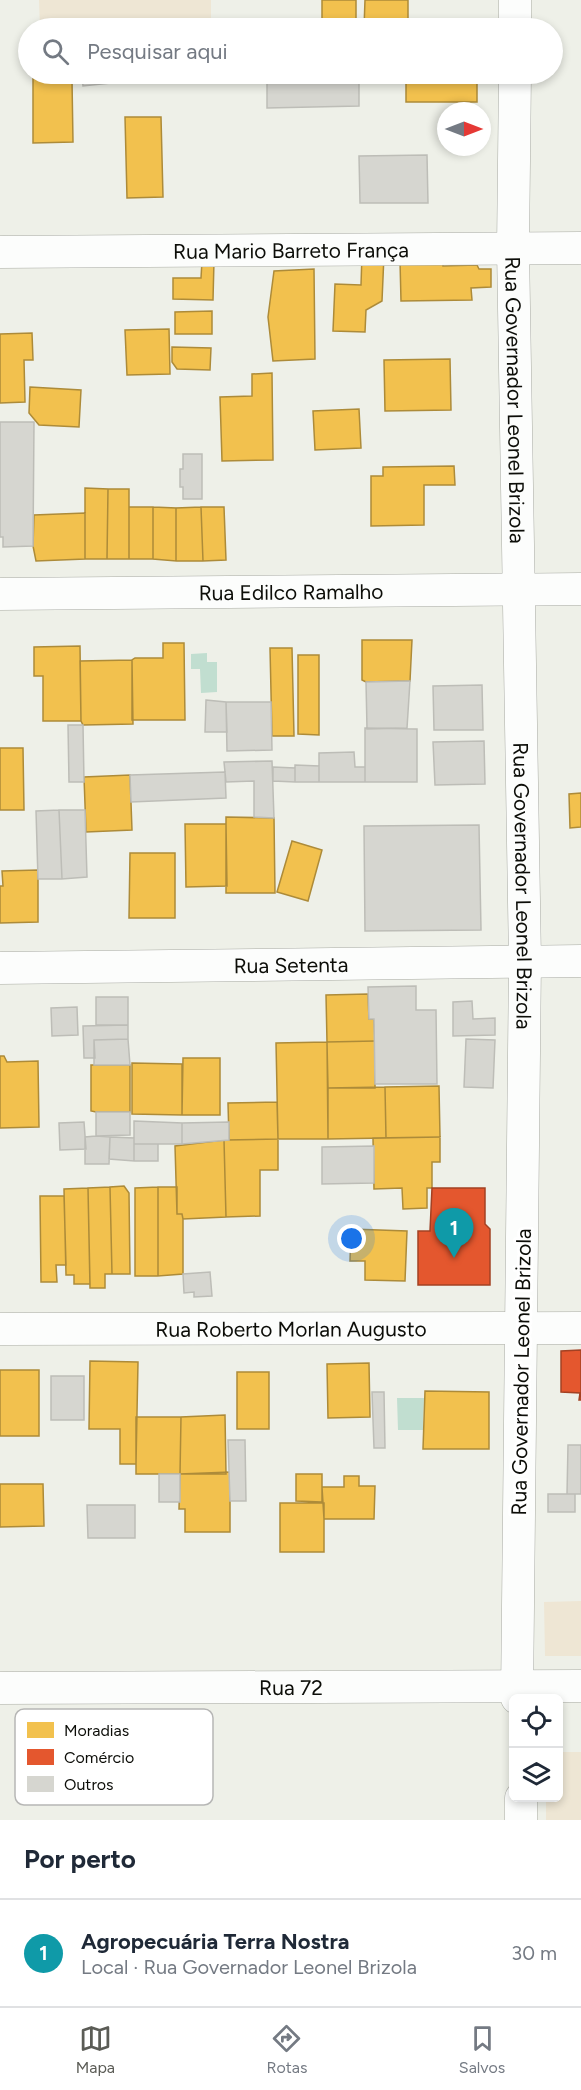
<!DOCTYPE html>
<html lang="pt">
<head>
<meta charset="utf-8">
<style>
  :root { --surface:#fff; --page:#f2f2f3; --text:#1f2937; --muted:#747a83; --line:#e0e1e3; --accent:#5b5c56 }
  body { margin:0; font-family:Figtree,sans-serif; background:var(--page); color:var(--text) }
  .controls { position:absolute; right:18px; bottom:18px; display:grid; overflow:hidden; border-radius:9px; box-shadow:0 3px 9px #0003 }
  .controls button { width:54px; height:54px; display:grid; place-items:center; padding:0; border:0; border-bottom:2px solid var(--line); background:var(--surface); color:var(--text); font:30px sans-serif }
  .compass { position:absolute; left:437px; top:102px; width:54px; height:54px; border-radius:50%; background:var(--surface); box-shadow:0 3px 9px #0003; rotate:90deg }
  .you { position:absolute; left:352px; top:1239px; width:21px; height:21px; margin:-15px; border:4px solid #fff; border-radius:50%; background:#1a73e8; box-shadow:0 0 0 9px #1a73e833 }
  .badge { display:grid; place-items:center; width:39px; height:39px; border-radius:50%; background:var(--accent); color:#fff; font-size:20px; font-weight:700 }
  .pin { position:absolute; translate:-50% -50px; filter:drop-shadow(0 2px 3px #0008) }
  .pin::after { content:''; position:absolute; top:32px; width:21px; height:18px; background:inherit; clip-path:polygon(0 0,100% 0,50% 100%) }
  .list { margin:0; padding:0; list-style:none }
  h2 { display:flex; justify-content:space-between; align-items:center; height:78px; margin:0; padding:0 24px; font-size:26px }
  h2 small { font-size:20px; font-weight:400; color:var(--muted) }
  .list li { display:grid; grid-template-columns:39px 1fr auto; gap:18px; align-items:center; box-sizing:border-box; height:108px; padding:0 24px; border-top:2px solid var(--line) }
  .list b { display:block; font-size:22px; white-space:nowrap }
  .list p { margin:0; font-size:20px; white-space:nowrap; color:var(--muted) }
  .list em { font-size:20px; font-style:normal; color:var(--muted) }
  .icon { flex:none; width:33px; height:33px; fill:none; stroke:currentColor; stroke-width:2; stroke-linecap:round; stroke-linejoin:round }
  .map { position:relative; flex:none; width:581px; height:1820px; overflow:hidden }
  .search { position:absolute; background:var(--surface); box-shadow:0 3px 9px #0003; left:18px; right:18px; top:18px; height:66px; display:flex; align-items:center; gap:15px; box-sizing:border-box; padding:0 21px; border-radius:33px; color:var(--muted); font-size:22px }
  .sheet { height:186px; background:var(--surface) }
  nav { display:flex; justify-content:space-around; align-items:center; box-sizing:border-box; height:84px; border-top:2px solid var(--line); background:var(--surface); font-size:16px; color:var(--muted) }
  nav a { display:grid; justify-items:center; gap:3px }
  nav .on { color:var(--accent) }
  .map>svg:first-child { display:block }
  .green { fill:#eee6d4 }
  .water { fill:#c1ded0 }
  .homes { fill:#f2c14e; stroke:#ad8b39; stroke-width:1.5 }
  .shops { fill:#e4572e; stroke:#a34123; stroke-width:1.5 }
  .building { fill:#d6d6d0; stroke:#bdbdb7; stroke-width:1.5 }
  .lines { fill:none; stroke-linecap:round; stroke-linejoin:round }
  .minor-casing { stroke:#a9aba4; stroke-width:33 }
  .minor { stroke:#fcfdfc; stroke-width:32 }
  .labels { text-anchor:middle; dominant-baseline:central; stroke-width:6; stroke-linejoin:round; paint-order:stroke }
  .street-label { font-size:21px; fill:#0c0d08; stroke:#fff }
  .key { fill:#fff; stroke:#b6b6b5; stroke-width:1.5 }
  .key-label { font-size:16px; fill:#0c0d08 }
</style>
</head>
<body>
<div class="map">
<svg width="581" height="1820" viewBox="0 0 581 1820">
  <rect width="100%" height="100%" fill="#eef0e8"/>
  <path class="green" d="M39 0H211V28H40Z
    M581 1601V1656H545L544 1602Z
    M559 1752H581V1820H546V1798H558Z"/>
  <path class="water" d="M207 653V662H217V692L201 693 200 669H191V654Z
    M397 1398H424L423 1430H398Z"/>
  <path class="homes" d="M322 0H356V28H322Z
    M365 0H408V28H364Z
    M33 74H46V81L72 80 73 142 33 143Z
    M125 74H184V77L125 80Z
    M406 74H477V102H406Z
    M125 117H161L163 197 127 198Z
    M362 254 384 255 382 301 366 310 365 332 333 331 335 284 361 285Z
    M443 260V266L477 265 479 269H491V287L471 288 472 300 401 301 400 261Z
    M202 261H214L213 300 173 299V278H201Z
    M314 269 315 359 273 361 268 317 274 271Z
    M212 311V334H175V312Z
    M169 329 170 374 127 375 125 330Z
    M32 333 33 360H24L25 402 0 403V334Z
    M172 347 211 348 210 370 177 369 172 362Z
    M450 359 451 410 385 411 384 360Z
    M272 373 273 460 222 461 220 397 252 396V374Z
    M30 387 81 390 79 427 39 425 29 413Z
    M359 409 361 448 315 450 313 411Z
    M454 466 455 485H424V525L371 526V476H383V467Z
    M85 488 108 489 107 559H85Z
    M108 489H129V559H107Z
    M129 507H153V559H129Z
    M153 507 176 508V561L153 559Z
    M201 507H224L226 560 203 561Z
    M201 507 203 561H176V508Z
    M85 513V559L36 561 33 546 34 515Z
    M362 640H412L410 681 366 682 362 680Z
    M163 643H184L185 720H132V660L135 658H163Z
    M80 646 81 721H43V676H34V647Z
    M270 648H292L294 736H272Z
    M298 655H319V735L298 734Z
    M132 660 133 724 83 725 81 721 80 661Z
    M0 748H23L24 810H0Z
    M130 775 132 830 86 832 84 777Z
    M581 793V827L570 828 569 794Z
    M226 817 274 818 275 893H226Z
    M185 824H226L227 886 186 887Z
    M292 841 322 850 308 901 277 892Z
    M130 853H175V918H129Z
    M38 870V922L0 923V886H3L2 871Z
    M368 994 369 1019H374L375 1041 327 1042 326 995Z
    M375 1041V1088H328L327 1042Z
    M327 1042 328 1139H278L276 1043Z
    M0 1056H4L7 1062 38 1061 39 1127 0 1128Z
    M183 1058H220V1115H182Z
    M132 1063 182 1064V1115L132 1114Z
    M91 1065H130V1112H96L91 1111Z
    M439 1086 440 1137 386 1138 385 1087Z
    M385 1087 386 1138 328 1139V1088Z
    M277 1102 278 1139 229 1140 228 1103Z
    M440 1137V1162H432V1188H427V1208L403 1209 402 1188 374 1189 373 1138Z
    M278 1139V1170H260V1216L226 1217 224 1140Z
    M224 1140 226 1217 183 1219 182 1214H177L175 1146Z
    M124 1186 129 1193 130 1274H112L110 1187Z
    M110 1187 112 1274H105V1288H90L88 1188Z
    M158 1187H177V1214H182L183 1219V1274L158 1276Z
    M158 1187V1276H135V1188Z
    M88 1188 90 1284H74V1275H66L64 1189Z
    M40 1196H64L66 1265H56L57 1282H41Z
    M351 1229 407 1231 405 1281 365 1280V1261H350Z
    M90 1361 138 1362 136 1464H120V1429H89Z
    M369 1363 370 1417 328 1418 327 1364Z
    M0 1370H39V1436H0Z
    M237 1372H269V1429H237Z
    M425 1391 489 1392V1449H423Z
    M225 1415 226 1474H180L181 1417Z
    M136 1417H181L180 1474H136Z
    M230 1472V1532H185V1509H179L180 1474Z
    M296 1474H322V1502L296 1501Z
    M344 1476H359V1486H375L374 1519H324L322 1487H344Z
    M0 1484H43L44 1526 0 1527Z
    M280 1503H324V1552H280Z"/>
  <path class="shops" d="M432 1188H485V1224L490 1229V1285H418V1231H430Z
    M581 1350V1400H579L580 1393 561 1392V1351Z"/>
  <path class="building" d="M82 74H120V82L83 86Z
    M267 74H359V106L267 108Z
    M427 155 428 203H360L359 156Z
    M0 422H34L33 546 3 547V537H0Z
    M183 454H202V499H183V487H180V469H183Z
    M410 681 407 728 367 729 366 682Z
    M482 685 483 730H434L433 686Z
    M206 700 226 702 227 732H205Z
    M226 702H271L272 750 227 751Z
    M68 725H83L84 782H69Z
    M365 728 417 729V782H365Z
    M484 741 485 784 435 785 433 742Z
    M354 752 355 767H365V782H319V753Z
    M272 761 274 818 254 817V781L226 782 224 762Z
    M295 765 319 766V782H295Z
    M273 767 295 768V782L273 781Z
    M225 772 226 798 131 802 130 775Z
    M59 810H85L87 877 62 879Z
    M59 810 62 879H38L36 811Z
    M479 825 481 930 365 931 364 826Z
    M416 986V1010H436L437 1084H375L374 1019H369L368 987Z
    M96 997H128V1025H96Z
    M472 1001 473 1019 495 1018V1035L453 1036V1002Z
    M77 1007 78 1035 52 1036 51 1008Z
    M128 1025V1039L94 1040 95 1058H84L83 1026Z
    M128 1039 130 1065H94V1040Z
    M466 1039 495 1040 493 1088 464 1087Z
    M96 1112H130V1135L96 1136Z
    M134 1121 182 1123V1144H134Z
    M84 1122 86 1149 60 1150 59 1123Z
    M229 1122V1140L182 1144V1123Z
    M96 1136 110 1137 109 1164H85V1137Z
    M110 1137 134 1138V1161L109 1159Z
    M134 1144H158V1161H134Z
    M374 1146V1183L322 1184V1147Z
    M210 1272 212 1296 194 1297V1292L184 1293 183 1274Z
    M51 1376H84V1420H51Z
    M372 1392H384L385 1448H374Z
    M228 1440H245L246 1501H230Z
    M568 1445H581V1494H567Z
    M159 1474H180V1502H159Z
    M548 1494H575V1512H548Z
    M87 1505H135V1538H88Z"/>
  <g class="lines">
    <defs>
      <g id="minor">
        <path d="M515 28V0"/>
        <path id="s1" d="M515 74 513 248 525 961 517 1698"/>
        <path id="s2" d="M0 252 581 248"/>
        <path id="s3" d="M0 594 581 589"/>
        <path id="s4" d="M0 968 581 961"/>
        <path id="s5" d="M0 1329 581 1328"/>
        <path id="s6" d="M0 1688 581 1686"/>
        <path d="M521 1798V1820"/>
      </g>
    </defs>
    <use href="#minor" class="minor-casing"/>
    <use href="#minor" class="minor"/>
  </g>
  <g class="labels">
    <g class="street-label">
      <text stroke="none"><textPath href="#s2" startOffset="291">Rua Mario Barreto França</textPath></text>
      <text stroke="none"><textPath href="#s1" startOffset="326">Rua Governador Leonel Brizola</textPath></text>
      <text stroke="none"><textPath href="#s3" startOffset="291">Rua Edilco Ramalho</textPath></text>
      <text stroke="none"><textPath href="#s1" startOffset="812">Rua Governador Leonel Brizola</textPath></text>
      <text stroke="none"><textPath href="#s4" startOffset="291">Rua Setenta</textPath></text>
      <text stroke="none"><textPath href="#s5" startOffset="291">Rua Roberto Morlan Augusto</textPath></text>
      <text transform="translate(521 1372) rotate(-89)">Rua Governador Leonel Brizola</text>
      <text stroke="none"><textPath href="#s6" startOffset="291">Rua 72</textPath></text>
    </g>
  </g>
  <rect x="15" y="1709" width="198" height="96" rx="9" class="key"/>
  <rect x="27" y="1722" width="27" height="16" fill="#f2c14e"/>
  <rect x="27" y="1749" width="27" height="16" fill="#e4572e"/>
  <rect x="27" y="1776" width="27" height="16" fill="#d6d6d0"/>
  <g class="key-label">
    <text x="64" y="1736">Moradias</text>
    <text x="64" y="1763">Comércio</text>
    <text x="64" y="1790">Outros</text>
  </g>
</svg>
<div class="controls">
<button><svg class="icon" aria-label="locate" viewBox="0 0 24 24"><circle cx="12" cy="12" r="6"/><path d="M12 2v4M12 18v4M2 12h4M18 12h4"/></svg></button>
<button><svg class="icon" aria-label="layers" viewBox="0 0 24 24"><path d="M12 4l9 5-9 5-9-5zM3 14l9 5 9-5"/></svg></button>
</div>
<svg class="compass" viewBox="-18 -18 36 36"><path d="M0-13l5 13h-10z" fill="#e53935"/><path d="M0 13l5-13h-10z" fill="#747a83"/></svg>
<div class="you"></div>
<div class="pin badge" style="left:454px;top:1258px;background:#0f9aa8">1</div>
<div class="search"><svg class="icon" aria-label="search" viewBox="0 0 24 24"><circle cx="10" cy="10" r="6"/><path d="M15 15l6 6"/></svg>Pesquisar aqui</div>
</div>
<section class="sheet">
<h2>Por perto<small></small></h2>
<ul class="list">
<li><span class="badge" style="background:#0f9aa8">1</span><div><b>Agropecuária Terra Nostra</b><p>Local · Rua Governador Leonel Brizola</p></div><em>30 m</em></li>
</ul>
</section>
<nav>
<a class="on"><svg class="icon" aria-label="map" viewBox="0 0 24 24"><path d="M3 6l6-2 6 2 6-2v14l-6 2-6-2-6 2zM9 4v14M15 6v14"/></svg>Mapa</a>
<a><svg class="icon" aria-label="directions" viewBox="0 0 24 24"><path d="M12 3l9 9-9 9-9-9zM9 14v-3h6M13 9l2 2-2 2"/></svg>Rotas</a>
<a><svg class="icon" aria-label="saved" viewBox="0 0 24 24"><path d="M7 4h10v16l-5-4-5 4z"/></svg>Salvos</a>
</nav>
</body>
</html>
